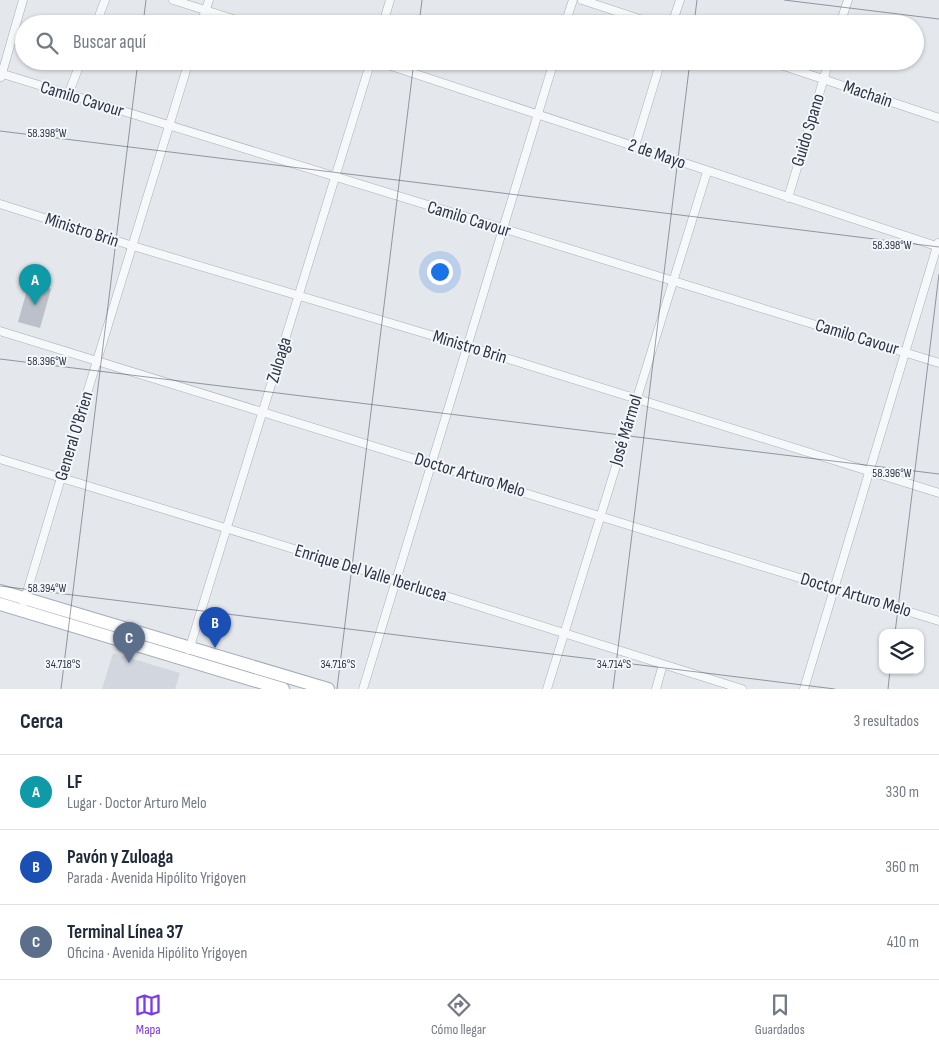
<!DOCTYPE html>
<html lang="es">
<head>
<meta charset="utf-8">
<style>
  :root { --surface:#fff; --page:#f6f6f7; --text:#1f2937; --muted:#747a83; --line:#e0e1e3; --accent:#7c3aed }
  body { margin:0; font-family:"Sofia Sans Condensed",sans-serif; background:var(--page); color:var(--text) }
  .controls { position:absolute; right:15px; bottom:15px; display:grid; overflow:hidden; border-radius:10px; box-shadow:0 1px 4px #0004 }
  .controls button { width:45px; height:45px; display:grid; place-items:center; padding:0; border:0; border-bottom:1px solid var(--line); background:var(--surface); color:var(--text); font:25px sans-serif }
  .you { position:absolute; left:439px; top:271px; width:18px; height:18px; margin:-12px; border:4px solid #fff; border-radius:50%; background:#1a73e8; box-shadow:0 0 0 8px #1a73e833 }
  .badge { display:grid; place-items:center; width:32px; height:32px; border-radius:50%; background:var(--accent); color:#fff; font-size:16px; font-weight:700 }
  .pin { position:absolute; translate:-50% -41px; filter:drop-shadow(0 1px 2px #0008) }
  .pin::after { content:''; position:absolute; top:26px; width:18px; height:15px; background:inherit; clip-path:polygon(0 0,100% 0,50% 100%) }
  .list { margin:0; padding:0; list-style:none }
  h2 { display:flex; justify-content:space-between; align-items:center; height:65px; margin:0; padding:0 20px; font-size:21px }
  h2 small { font-size:16px; font-weight:400; color:var(--muted) }
  .list li { display:grid; grid-template-columns:32px 1fr auto; gap:15px; align-items:center; box-sizing:border-box; height:75px; padding:0 20px; border-top:1px solid var(--line) }
  .list b { display:block; font-size:19px; white-space:nowrap }
  .list p { margin:0; font-size:16px; white-space:nowrap; color:var(--muted) }
  .list em { font-size:16px; font-style:normal; color:var(--muted) }
  .icon { flex:none; width:28px; height:28px; fill:none; stroke:currentColor; stroke-width:2; stroke-linecap:round; stroke-linejoin:round }
  .map { position:relative; flex:none; width:939px; height:689px; overflow:hidden }
  .search { position:absolute; background:var(--surface); box-shadow:0 1px 4px #0004; left:15px; right:15px; top:15px; height:55px; display:flex; align-items:center; gap:12px; box-sizing:border-box; padding:0 18px; border-radius:28px; color:var(--muted); font-size:19px }
  .sheet { height:290px; background:var(--surface) }
  nav { display:flex; justify-content:space-around; align-items:center; box-sizing:border-box; height:70px; border-top:1px solid var(--line); background:var(--surface); font-size:14px; color:var(--muted) }
  nav a { display:grid; justify-items:center; gap:2px }
  nav .on { color:var(--accent) }
  .map>svg:first-child { display:block }
  .built { fill:#d2d6de }
  .building { fill:#bbc0ca }
  .lines { fill:none; stroke-linecap:round; stroke-linejoin:round }
  .street-casing { stroke:#a9aeb7; stroke-width:9 }
  .primary-casing { stroke:#a3abb8; stroke-width:14 }
  .street { stroke:#f7f8fa; stroke-width:8 }
  .primary { stroke:#fff; stroke-width:12 }
  .ticks { fill:none; stroke:#2b3445; stroke-width:1; stroke-opacity:0.45 }
  .labels { text-anchor:middle; dominant-baseline:central; stroke-width:4; stroke-linejoin:round; paint-order:stroke }
  .street-label { font-size:18px; fill:#2b3445; stroke:#f4f6f9 }
  .ticks-label { font-size:12px; text-anchor:middle; fill:#2b3445; stroke:#f4f6f9; stroke-width:4; stroke-linejoin:round; paint-order:stroke }
</style>
</head>
<body>
<div class="map">
<svg width="939" height="689" viewBox="0 0 939 689">
  <rect width="100%" height="100%" fill="#e4e7ec"/>
  <path class="built" d="M113 653 180 673 175 689H102Z"/>
  <path class="building" d="M29 283 51 289 40 328 18 322Z
    M214 625 222 627 220 638 213 637 211 633Z"/>
  <g class="lines">
    <defs>
      <path id="street" d="M173 0 249 24
        M582 0 655 24
        M96 24 105 0
        M201 24 209 0
        M383 24 390 0
        M565 24 573 0
        M672 24 680 0
        M840 24 848 0
        M376 61 939 247
        M769 61 939 118
        M0 73 939 363
        M1 77 23 0
        M68 95 81 61
        M635 146 661 61
        M788 198 829 61
        M0 204 133 246 467 346 939 493
        M0 331 939 621
        M0 459 395 580 742 689
        M24 602 61 478 189 61
        M189 650 371 61
        M363 689 554 61
        M547 689 707 172
        M656 689 663 664
        M804 689 938 243"/>
      <path id="primary" d="M0 591 328 689
        M0 604 283 689"/>
    </defs>
    <use href="#street" class="street-casing"/>
    <use href="#primary" class="primary-casing"/>
    <use href="#street" class="street"/>
    <use href="#primary" class="primary"/>
  </g>
  <path class="ticks" d="M784 0 939 19M143 24 146 0M419 24 422 0M694 24 697 0M0 131 939 247M0 359 939 474M0 586 835 689M895 633 939 274M61 689 138 61M337 689 414 61M613 689 690 61M888 689 890 670"/>
  <g class="labels">
    <g class="street-label">
      <text transform="translate(868 94) rotate(19)">Machain</text>
      <text transform="translate(82 99) rotate(17)">Camilo Cavour</text>
      <text transform="translate(808 130) rotate(-73)">Guido Spano</text>
      <text transform="translate(657 154) rotate(19)">2 de Mayo</text>
      <text transform="translate(469 219) rotate(17)">Camilo Cavour</text>
      <text transform="translate(82 230) rotate(18)">Ministro Brin</text>
      <text transform="translate(857 337) rotate(17)">Camilo Cavour</text>
      <text transform="translate(470 347) rotate(17)">Ministro Brin</text>
      <text transform="translate(279 360) rotate(-73)">Zuloaga</text>
      <text transform="translate(626 430) rotate(-73)">José Mármol</text>
      <text transform="translate(74 436) rotate(-73)">General O'Brien</text>
      <text transform="translate(470 475) rotate(17)">Doctor Arturo Melo</text>
      <text transform="translate(371 573) rotate(17)">Enrique Del Valle Iberlucea</text>
      <text transform="translate(856 595) rotate(17)">Doctor Arturo Melo</text>
    </g>
  </g>
  <g class="ticks-label">
    <text x="47" y="137">58.398°W</text>
    <text x="892" y="249">58.398°W</text>
    <text x="47" y="365">58.396°W</text>
    <text x="892" y="477">58.396°W</text>
    <text x="47" y="592">58.394°W</text>
    <text x="63" y="668">34.718°S</text>
    <text x="338" y="668">34.716°S</text>
    <text x="614" y="668">34.714°S</text>
  </g>
</svg>
<div class="controls">
<button><svg class="icon" aria-label="layers" viewBox="0 0 24 24"><path d="M12 4l9 5-9 5-9-5zM3 14l9 5 9-5"/></svg></button>
</div>
<div class="you"></div>
<div class="pin badge" style="left:35px;top:305px;background:#0f9aa8">A</div>
<div class="pin badge" style="left:215px;top:648px;background:#1a4fb4">B</div>
<div class="pin badge" style="left:129px;top:663px;background:#5c6f8a">C</div>
<div class="search"><svg class="icon" aria-label="search" viewBox="0 0 24 24"><circle cx="10" cy="10" r="6"/><path d="M15 15l6 6"/></svg>Buscar aquí</div>
</div>
<section class="sheet">
<h2>Cerca<small>3 resultados</small></h2>
<ul class="list">
<li><span class="badge" style="background:#0f9aa8">A</span><div><b>LF</b><p>Lugar · Doctor Arturo Melo</p></div><em>330 m</em></li>
<li><span class="badge" style="background:#1a4fb4">B</span><div><b>Pavón y Zuloaga</b><p>Parada · Avenida Hipólito Yrigoyen</p></div><em>360 m</em></li>
<li><span class="badge" style="background:#5c6f8a">C</span><div><b>Terminal Línea 37</b><p>Oficina · Avenida Hipólito Yrigoyen</p></div><em>410 m</em></li>
</ul>
</section>
<nav>
<a class="on"><svg class="icon" aria-label="map" viewBox="0 0 24 24"><path d="M3 6l6-2 6 2 6-2v14l-6 2-6-2-6 2zM9 4v14M15 6v14"/></svg>Mapa</a>
<a><svg class="icon" aria-label="directions" viewBox="0 0 24 24"><path d="M12 3l9 9-9 9-9-9zM9 14v-3h6M13 9l2 2-2 2"/></svg>Cómo llegar</a>
<a><svg class="icon" aria-label="saved" viewBox="0 0 24 24"><path d="M7 4h10v16l-5-4-5 4z"/></svg>Guardados</a>
</nav>
</body>
</html>
